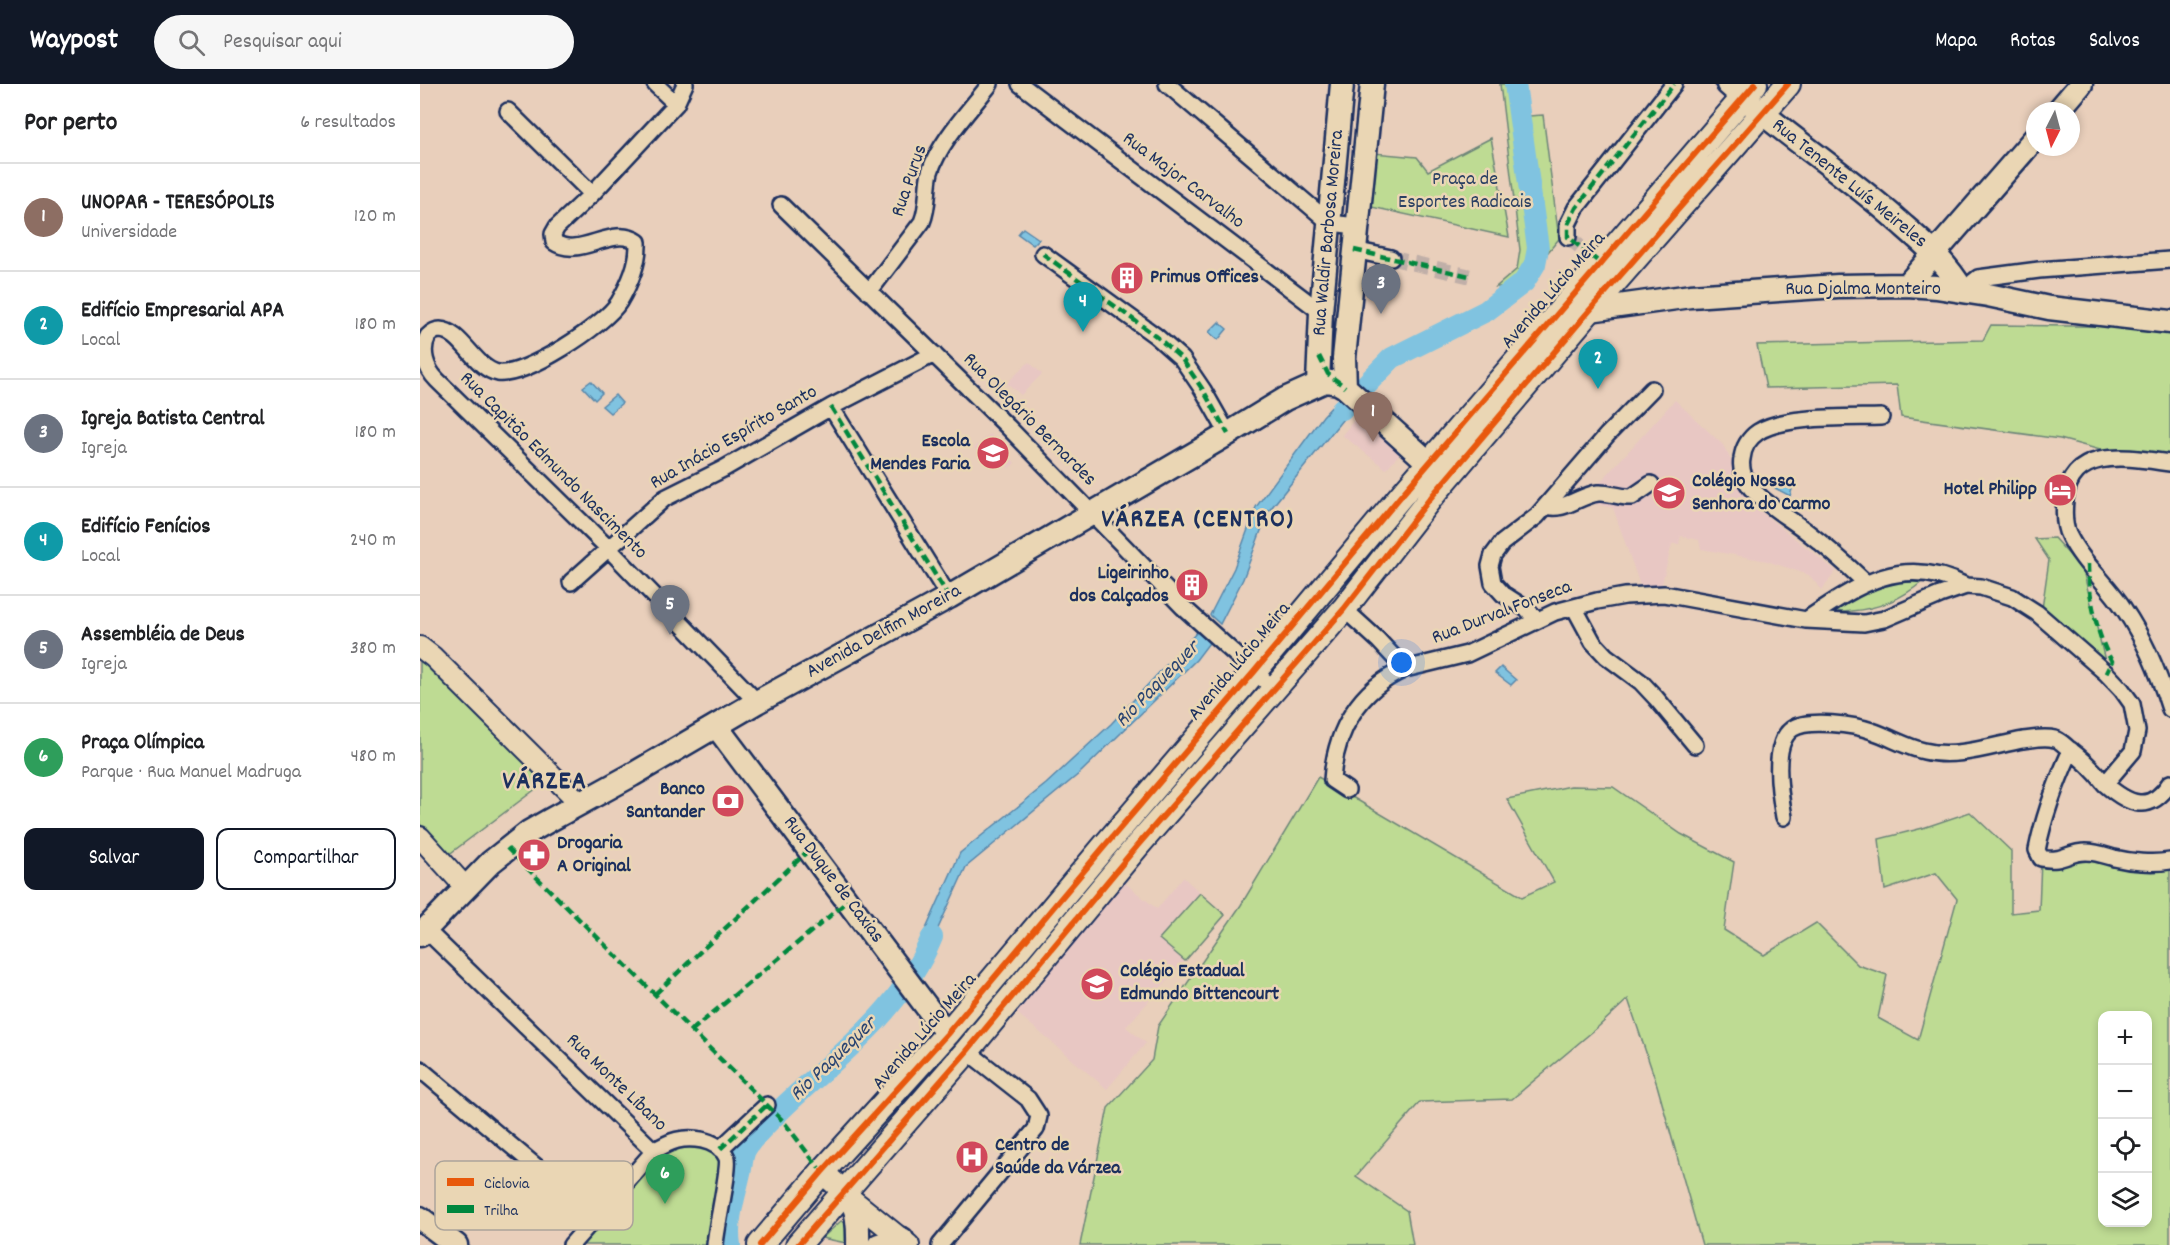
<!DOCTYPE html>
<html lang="pt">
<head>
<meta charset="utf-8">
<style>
  :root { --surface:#fff; --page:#f6f6f6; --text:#202124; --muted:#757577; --line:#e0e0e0; --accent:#111827 }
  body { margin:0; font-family:Dekko,sans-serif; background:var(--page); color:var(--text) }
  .controls { position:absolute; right:18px; bottom:18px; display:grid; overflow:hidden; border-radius:12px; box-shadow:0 3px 9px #0003 }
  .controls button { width:54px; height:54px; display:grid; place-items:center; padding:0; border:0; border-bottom:2px solid var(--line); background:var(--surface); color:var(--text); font:30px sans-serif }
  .compass { position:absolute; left:1606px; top:18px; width:54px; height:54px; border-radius:50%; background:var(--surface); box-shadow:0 3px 9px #0003; rotate:186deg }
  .you { position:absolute; left:982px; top:579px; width:21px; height:21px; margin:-15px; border:4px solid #fff; border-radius:50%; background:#1a73e8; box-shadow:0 0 0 9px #1a73e833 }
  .badge { display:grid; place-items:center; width:39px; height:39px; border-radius:50%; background:var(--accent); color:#fff; font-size:20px; font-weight:700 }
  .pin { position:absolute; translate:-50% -50px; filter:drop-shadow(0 2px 3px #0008) }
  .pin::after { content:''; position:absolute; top:32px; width:21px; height:18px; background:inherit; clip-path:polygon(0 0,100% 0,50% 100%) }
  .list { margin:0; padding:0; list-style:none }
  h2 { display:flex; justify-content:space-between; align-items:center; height:78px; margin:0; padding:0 24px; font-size:26px }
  h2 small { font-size:20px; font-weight:400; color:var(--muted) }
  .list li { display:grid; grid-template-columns:39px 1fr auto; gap:18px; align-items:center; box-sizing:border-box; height:108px; padding:0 24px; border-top:2px solid var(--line) }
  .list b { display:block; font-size:22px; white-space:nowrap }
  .list p { margin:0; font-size:20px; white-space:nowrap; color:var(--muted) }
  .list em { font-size:20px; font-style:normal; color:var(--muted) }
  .actions { display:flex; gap:12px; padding:18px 24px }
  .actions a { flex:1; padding:14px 0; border:2px solid var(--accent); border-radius:12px; text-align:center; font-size:21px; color:var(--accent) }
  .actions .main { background:var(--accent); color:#fff }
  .icon { flex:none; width:33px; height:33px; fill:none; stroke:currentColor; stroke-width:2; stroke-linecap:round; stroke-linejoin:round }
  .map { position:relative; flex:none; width:1750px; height:1161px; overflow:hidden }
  header { display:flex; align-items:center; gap:36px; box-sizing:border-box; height:84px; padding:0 30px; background:var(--accent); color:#fff }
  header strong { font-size:28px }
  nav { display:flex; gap:33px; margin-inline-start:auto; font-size:21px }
  .search { width:420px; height:54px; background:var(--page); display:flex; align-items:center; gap:15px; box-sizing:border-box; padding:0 21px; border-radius:33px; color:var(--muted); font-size:22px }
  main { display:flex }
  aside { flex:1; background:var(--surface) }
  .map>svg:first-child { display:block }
  .built { fill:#e8c7c3 }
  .green { fill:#bedb93; stroke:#6c8578; stroke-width:1.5; fill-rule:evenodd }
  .water { fill:#80c3e0; stroke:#5888ac; stroke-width:1.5 }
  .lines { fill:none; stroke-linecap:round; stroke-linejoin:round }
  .river { stroke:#80c3e0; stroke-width:22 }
  .minor-tunnel { stroke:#c0afa8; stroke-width:15; stroke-dasharray:15 8; stroke-linecap:butt }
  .minor-casing { stroke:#1b2f5e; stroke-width:20 }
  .tertiary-casing { stroke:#1b2f5e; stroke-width:24 }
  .secondary-casing { stroke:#1b2f5e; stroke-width:27 }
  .primary-casing { stroke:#1b2f5e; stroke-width:28 }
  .minor { stroke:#ead6b4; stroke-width:15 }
  .tertiary { stroke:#ead6b4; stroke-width:20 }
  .secondary { stroke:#ead6b4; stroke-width:22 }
  .primary { stroke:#ead6b4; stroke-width:24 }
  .quiet { stroke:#00873e; stroke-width:4.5; stroke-dasharray:9 4.5; stroke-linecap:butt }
  .cycleway-casing { stroke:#ead6b4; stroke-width:10 }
  .cycleway { stroke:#e8590c; stroke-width:6 }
  .labels { text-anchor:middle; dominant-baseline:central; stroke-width:5; stroke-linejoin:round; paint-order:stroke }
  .park-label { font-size:20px; fill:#2b4063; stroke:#ead6b4 }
  .street-label { font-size:20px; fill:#1b2f5e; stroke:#ead6b4 }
  .poi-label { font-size:20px; font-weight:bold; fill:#1b2f5e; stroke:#ead6b4; text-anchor:start }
  .water-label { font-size:21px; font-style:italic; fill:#2a4572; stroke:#ead6b4 }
  .district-label { font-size:26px; font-weight:bold; letter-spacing:1.5px; fill:#1b2f5e; stroke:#ead6b4 }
  .key { fill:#ead6b4; stroke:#aca49a; stroke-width:1.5 }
  .key-label { font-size:16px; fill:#1b2f5e }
</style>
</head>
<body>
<header>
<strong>Waypost</strong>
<div class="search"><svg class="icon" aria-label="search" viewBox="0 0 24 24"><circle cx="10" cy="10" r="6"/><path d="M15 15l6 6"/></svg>Pesquisar aqui</div>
<nav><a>Mapa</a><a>Rotas</a><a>Salvos</a></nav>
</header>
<main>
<aside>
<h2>Por perto<small>6 resultados</small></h2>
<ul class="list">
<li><span class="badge" style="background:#8d6e63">1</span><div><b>UNOPAR - TERESÓPOLIS</b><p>Universidade</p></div><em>120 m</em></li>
<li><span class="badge" style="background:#0f9aa8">2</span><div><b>Edifício Empresarial APA</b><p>Local</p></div><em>180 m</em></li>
<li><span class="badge" style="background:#6b7280">3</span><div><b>Igreja Batista Central</b><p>Igreja</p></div><em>180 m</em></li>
<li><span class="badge" style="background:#0f9aa8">4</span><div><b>Edifício Fenícios</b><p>Local</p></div><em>240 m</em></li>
<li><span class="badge" style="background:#6b7280">5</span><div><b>Assembléia de Deus</b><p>Igreja</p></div><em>380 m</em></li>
<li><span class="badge" style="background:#2e9e5b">6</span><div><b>Praça Olímpica</b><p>Parque · Rua Manuel Madruga</p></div><em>480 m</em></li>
</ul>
<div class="actions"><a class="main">Salvar</a><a>Compartilhar</a></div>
</aside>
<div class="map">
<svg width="1750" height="1161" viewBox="0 0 1750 1161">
  <rect width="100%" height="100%" fill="#e9cfbb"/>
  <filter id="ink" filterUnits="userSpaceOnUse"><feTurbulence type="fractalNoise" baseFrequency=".0167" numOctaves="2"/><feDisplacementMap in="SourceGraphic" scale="12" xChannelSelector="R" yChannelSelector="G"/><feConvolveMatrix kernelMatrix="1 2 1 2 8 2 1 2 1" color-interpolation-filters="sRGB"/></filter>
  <g filter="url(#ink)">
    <path class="built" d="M609 278 622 290 601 311 587 299Z
      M1255 316 1303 361 1324 401 1331 420 1416 487 1402 506 1389 491 1347 477 1281 465 1279 456 1261 452 1259 460H1252L1241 503 1222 507 1193 424 1163 417Z
      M939 330 983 366 966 385 922 351Z
      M570 350 595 379 589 384 580 374 570 383 554 364Z
      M763 793 805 831 706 943 726 959 687 1005 591 924 700 795 737 825Z"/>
    <path class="green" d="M1080 0H1090L1094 33 1123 31 1139 155C1123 173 1103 205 1076 203L1097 185 1100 166Z
      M1071 54 1089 153 947 122 954 69 997 73 1008 87Z
      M1571 241 1750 243V378L1706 373 1640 355 1481 333 1477 301 1346 304 1337 261 1563 256Z
      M1634 454 1663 486 1686 581 1622 525 1629 476 1615 455Z
      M1498 490 1503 497C1482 515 1459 525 1431 527 1424 528 1419 529 1413 525L1433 510Z
      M0 566 7 569 125 698 28 771 0 740Z
      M898 693 1102 813 1134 798 1087 715 1151 702 1193 703 1261 750 1314 778 1304 846 1344 871 1396 839 1438 881 1467 891 1458 934 1498 956 1537 815 1516 789 1465 806 1459 755 1503 744 1550 728 1591 767V829L1619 826 1621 776 1706 769 1736 778 1750 774V1161H1282L1237 1001 1208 915 1178 943 1092 1015 1000 1018 936 1092 987 1127 993 1161H660L688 1024 732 976 738 942 821 821ZM1682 932H1728V1138H1682Z
      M780 809 805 831 765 877 739 855Z
      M268 1056 299 1068 306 1083 290 1161H158L237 1069Z
      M421 1137 429 1140 431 1160 402 1154Z"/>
    <path class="water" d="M603 144 619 155 613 161 598 150Z
      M799 238 807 245 798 256 789 248Z
      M171 297 182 309 175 316 163 303Z
      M195 311 202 319 190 329 182 322Z
      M918 316 931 325 848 428 823 495 800 540 790 531 814 484 836 423 903 332Z
      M1355 397 1373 402 1370 412 1351 402Z
      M779 546 792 555 776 576 660 689 546 783 500 884 493 874 540 769 626 700 691 640Z
      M1081 583 1096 596 1091 601 1075 589Z"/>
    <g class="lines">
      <path class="river" d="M922 325 972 274 1066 227 1104 198 1115 180 1118 164 1095 0
        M310 1161C306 1137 315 1112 320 1089 322 1082 322 1072 325 1066 334 1049 370 1017 385 1003 434 960 487 915 512 853"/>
      <path class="minor-tunnel" d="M1148 153 1180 179
        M971 174 1049 192"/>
      <defs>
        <path id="minor" d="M235 0 256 20
          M265 0 256 20 172 110 137 143 133 150 134 158C160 176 192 140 218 158 219 178 209 201 199 218 185 241 105 293 78 289 54 284 42 247 20 246 15 246 11 249 8 252 0 267 6 285 17 296L188 464 337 618
          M600 0 901 228
          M747 0 910 139 937 142
          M88 27 172 110
          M361 121 588 343 763 523 854 605
          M1148 153V140L1156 124 1254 0
          M934 166 971 174
          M623 170 736 252 762 275 783 306 808 350
          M449 208 502 138C509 122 506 105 510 88 519 58 551 25 570 0
          M1556 209 1553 198 1558 194 1619 186 1750 176
          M411 323 529 513
          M1750 379C1711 374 1651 361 1645 416 1644 427 1644 443 1649 452 1663 480 1688 500 1704 525 1725 556 1739 590 1750 625
          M1126 422C1144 428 1160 411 1178 409 1189 408 1200 414 1212 413L1231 400
          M151 498 245 414 303 385 411 323 514 270
          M1445 498C1426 480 1407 463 1386 447 1368 433 1346 421 1331 404 1324 395 1320 386 1322 375 1323 364 1329 354 1338 348 1364 331 1429 334 1461 333
          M1154 523 1173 558 1186 572 1221 598 1236 614 1275 661
          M924 525 958 556 985 585 1047 570 1135 528 1177 517 1205 512 1244 510 1386 536 1444 539 1464 535 1520 511 1546 502 1561 503 1592 513 1617 529 1686 589 1702 606 1712 620 1717 647 1713 667 1685 700C1674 686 1664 676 1649 665 1645 662 1640 656 1635 655 1624 652 1613 655 1603 656 1571 662 1536 675 1504 667 1486 663 1470 653 1452 647 1436 641 1387 634 1372 645 1351 660 1360 711 1364 733
          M1116 536 1108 526 1083 510 1073 499 1070 482 1073 471 1082 459 1117 432 1187 351 1232 305
          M1386 536C1439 500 1483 470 1546 502
          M1651 666C1636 699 1624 731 1617 766L1621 774C1643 779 1647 768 1666 768 1676 768 1684 771 1694 774 1710 778 1733 780 1750 777
          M1685 700C1709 721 1730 730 1750 699
          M927 706 912 696C915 647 939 605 985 585
          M5 845 234 1067C250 1057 263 1052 282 1056 292 1058 303 1064 307 1074 310 1084 296 1144 295 1161
          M0 985 175 1132
          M300 1065 347 1021
          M151 1161 234 1067
          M520 1161 616 1045 619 1032 608 1015 547 967"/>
        <path id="tertiary" d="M0 563 13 573 160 719
          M0 753 45 803
          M433 1116 489 1161"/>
        <path id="secondary" d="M1308 0C1362 49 1423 88 1477 136 1502 158 1526 177 1543 207
          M1638 27 1661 0
          M1487 201 1615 54
          M1170 226 1271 212 1418 202 1487 201 1516 203 1568 211 1629 224 1750 238
          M898 299 901 228 922 0
          M925 303 924 274 952 0
          M297 643 527 950
          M0 851 71 778 109 748 130 736 212 691 337 618 529 513 808 350 865 315 905 297 918 299 925 303 1009 379
          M402 1088C433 1115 439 1118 438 1161
          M0 1134 36 1161
          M459 1161 482 1155"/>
        <path id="primary" d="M340 1161 402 1088 527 950 683 764 834 588 980 413 1335 0
          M378 1161 547 967 717 762 924 525 1012 412 1170 226 1368 0"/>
      </defs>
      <use href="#minor" class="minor-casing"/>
      <use href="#tertiary" class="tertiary-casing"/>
      <use href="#secondary" class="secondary-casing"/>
      <use href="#primary" class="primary-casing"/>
      <use href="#minor" class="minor"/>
      <use href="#tertiary" class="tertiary"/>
      <use href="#secondary" class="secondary"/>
      <use href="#primary" class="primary"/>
      <path class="quiet" d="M934 166 1049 192
        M623 170 736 252 762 275 783 306 808 350
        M1180 179 1148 153V140L1156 124 1254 0
        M899 272 908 290 925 303
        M411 323 529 513
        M1668 480C1668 507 1677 555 1692 577L1686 589
        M87 764 364 1038 402 1088
        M235 910 390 765
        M271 947 428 817
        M300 1065 347 1021"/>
      <defs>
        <path id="cycleway" d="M340 1161 402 1088 527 950 683 764 834 588 980 413 1335 0
          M378 1161 547 967 717 762 924 525 1012 412 1170 226 1368 0"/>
      </defs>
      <use href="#cycleway" class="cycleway-casing"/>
      <use href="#cycleway" class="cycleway"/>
    </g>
  </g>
  <defs>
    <symbol id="building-disc" viewBox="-11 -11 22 22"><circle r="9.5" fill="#d1495b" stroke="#ead6b4"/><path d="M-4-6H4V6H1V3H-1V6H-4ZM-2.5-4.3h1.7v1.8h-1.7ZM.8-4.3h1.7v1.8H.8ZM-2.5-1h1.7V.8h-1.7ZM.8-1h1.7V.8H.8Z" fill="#fff"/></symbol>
    <symbol id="school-disc" viewBox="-11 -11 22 22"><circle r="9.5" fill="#d1495b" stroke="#ead6b4"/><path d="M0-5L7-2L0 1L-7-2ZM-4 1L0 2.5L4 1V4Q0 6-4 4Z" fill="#fff"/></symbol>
    <symbol id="hotel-disc" viewBox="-11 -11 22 22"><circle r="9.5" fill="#d1495b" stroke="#ead6b4"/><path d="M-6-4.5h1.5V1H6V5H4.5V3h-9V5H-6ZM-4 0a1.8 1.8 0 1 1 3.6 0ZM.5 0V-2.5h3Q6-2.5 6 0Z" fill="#fff"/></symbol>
    <symbol id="bank-disc" viewBox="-11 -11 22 22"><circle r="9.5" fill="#d1495b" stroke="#ead6b4"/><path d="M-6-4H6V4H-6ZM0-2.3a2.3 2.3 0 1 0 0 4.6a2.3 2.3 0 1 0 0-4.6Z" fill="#fff"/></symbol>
    <symbol id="pharmacy-disc" viewBox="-11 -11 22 22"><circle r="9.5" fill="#d1495b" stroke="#ead6b4"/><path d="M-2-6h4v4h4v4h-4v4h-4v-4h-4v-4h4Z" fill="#fff"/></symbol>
    <symbol id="hospital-disc" viewBox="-11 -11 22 22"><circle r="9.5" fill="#d1495b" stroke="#ead6b4"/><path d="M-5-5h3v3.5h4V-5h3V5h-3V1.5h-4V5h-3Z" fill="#fff"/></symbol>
  </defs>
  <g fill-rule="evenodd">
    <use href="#building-disc" x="688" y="175" width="38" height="38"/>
    <use href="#school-disc" x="554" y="350" width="38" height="38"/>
    <use href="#hotel-disc" x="1621" y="387" width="38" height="38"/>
    <use href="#school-disc" x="1230" y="390" width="38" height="38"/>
    <use href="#building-disc" x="753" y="482" width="38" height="38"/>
    <use href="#bank-disc" x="289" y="698" width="38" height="38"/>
    <use href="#pharmacy-disc" x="95" y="752" width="38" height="38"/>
    <use href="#school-disc" x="658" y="881" width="38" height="38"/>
    <use href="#hospital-disc" x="533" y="1054" width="38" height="38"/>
  </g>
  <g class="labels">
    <g class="park-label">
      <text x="1045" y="96">Praça de<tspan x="1045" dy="23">Esportes Radicais</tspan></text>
    </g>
    <g class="street-label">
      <text transform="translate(490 97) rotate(-71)">Rua Purus</text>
      <text transform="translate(763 97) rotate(37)">Rua Major Carvalho</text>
      <text transform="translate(1429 100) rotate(39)">Rua Tenente Luís Meireles</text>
      <text transform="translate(909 149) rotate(-85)">Rua Waldir Barbosa Moreira</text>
      <text x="1443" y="206">Rua Djalma Monteiro</text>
      <text transform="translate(1134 207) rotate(-49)">Avenida Lúcio Meira</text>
      <text transform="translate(609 336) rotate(45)">Rua Olegário Bernardes</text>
      <text transform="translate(314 354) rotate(-30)">Rua Inácio Espírito Santo</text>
      <text transform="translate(133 382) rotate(45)">Rua Capitão Edmundo Nascimento</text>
      <text transform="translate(1082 529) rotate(-21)">Rua Durval Fonseca</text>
      <text transform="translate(464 548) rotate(-29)">Avenida Delfim Moreira</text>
      <text transform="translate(820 578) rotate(-50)">Avenida Lúcio Meira</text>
      <text transform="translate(413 796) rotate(53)">Rua Duque de Caxias</text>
      <text transform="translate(505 948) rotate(-49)">Avenida Lúcio Meira</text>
      <text transform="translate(196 999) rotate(44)">Rua Monte Líbano</text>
    </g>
    <g class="poi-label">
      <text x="730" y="194">Primus Offices</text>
      <text x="550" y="358" text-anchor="end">Escola<tspan x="550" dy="23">Mendes Faria</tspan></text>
      <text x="1272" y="398">Colégio Nossa<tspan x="1272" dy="23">Senhora do Carmo</tspan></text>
      <text x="1617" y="406" text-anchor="end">Hotel Philipp</text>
      <text x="749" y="490" text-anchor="end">Ligeirinho<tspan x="749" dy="23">dos Calçados</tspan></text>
      <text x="285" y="706" text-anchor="end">Banco<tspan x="285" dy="23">Santander</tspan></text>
      <text x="137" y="760">Drogaria<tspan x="137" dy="23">A Original</tspan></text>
      <text x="700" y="888">Colégio Estadual<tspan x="700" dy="23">Edmundo Bittencourt</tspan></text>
      <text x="575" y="1062">Centro de<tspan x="575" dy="23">Saúde da Várzea</tspan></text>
    </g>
    <g class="water-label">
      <text transform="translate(738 601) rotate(-46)">Rio Paquequer</text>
      <text transform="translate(414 976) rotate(-44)">Rio Paquequer</text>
    </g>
    <g class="district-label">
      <text x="778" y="436">VÁRZEA (CENTRO)</text>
      <text x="125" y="698">VÁRZEA</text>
    </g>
  </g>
  <rect x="15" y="1077" width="198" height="69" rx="9" class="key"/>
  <rect x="27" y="1094" width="27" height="8" fill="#e8590c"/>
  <rect x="27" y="1121" width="27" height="8" fill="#00873e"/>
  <g class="key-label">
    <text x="64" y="1104">Ciclovia</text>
    <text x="64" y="1131">Trilha</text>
  </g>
</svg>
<div class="controls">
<button>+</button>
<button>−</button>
<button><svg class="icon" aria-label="locate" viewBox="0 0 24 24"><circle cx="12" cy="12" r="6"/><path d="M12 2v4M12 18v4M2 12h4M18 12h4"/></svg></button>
<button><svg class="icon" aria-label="layers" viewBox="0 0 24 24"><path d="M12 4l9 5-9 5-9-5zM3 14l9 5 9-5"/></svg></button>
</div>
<svg class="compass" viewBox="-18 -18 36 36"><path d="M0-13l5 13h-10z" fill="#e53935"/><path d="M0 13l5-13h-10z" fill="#757577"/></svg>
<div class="you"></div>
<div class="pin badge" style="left:953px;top:358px;background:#8d6e63">1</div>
<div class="pin badge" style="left:1178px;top:305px;background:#0f9aa8">2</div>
<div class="pin badge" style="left:961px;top:230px;background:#6b7280">3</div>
<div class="pin badge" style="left:663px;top:248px;background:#0f9aa8">4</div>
<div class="pin badge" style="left:250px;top:551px;background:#6b7280">5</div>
<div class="pin badge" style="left:245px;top:1120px;background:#2e9e5b">6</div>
</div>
</main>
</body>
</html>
